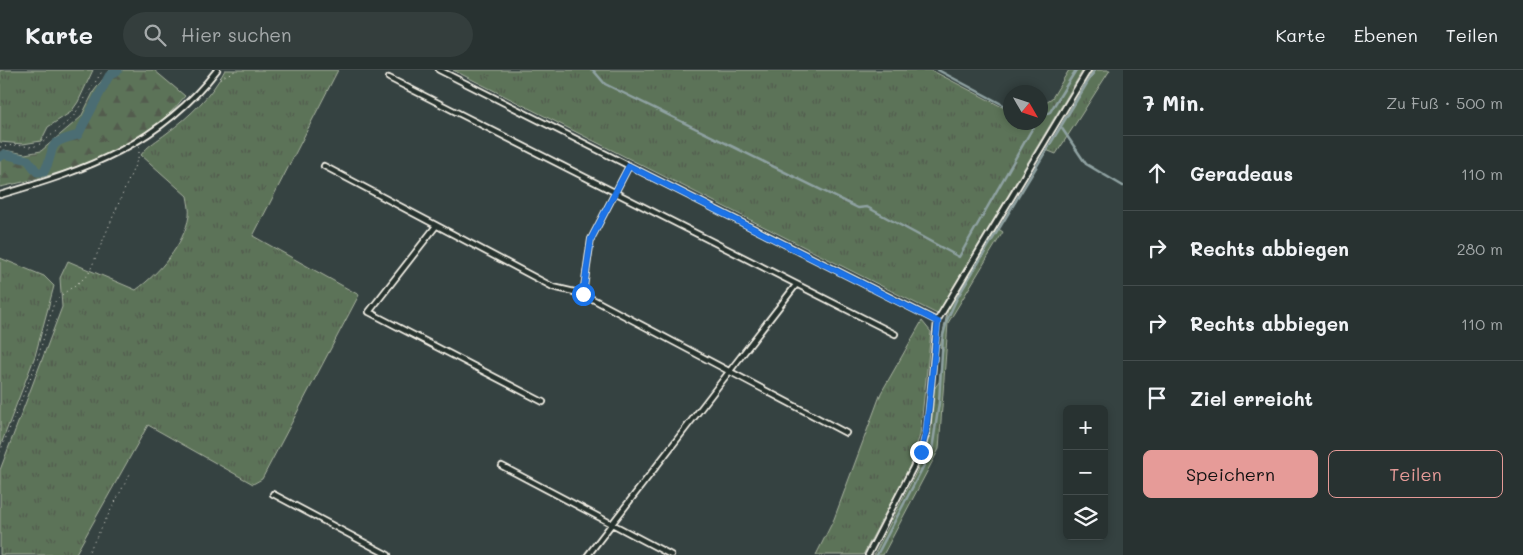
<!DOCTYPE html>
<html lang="de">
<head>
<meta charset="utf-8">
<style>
  :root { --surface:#283231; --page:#343e3d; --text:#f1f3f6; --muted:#a5aaab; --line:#444d4d; --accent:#e69b98 }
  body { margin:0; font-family:Mali,sans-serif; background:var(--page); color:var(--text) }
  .controls { position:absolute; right:15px; bottom:15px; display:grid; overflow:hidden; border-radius:8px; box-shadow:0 2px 8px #0003 }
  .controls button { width:45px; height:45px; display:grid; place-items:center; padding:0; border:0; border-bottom:1px solid var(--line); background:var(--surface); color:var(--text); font:25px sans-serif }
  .compass { position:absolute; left:1003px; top:15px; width:45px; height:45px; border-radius:50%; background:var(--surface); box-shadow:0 2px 8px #0003; rotate:129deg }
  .stop { position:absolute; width:15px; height:15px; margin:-11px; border:4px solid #1a73e8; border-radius:50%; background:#fff }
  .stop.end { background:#1a73e8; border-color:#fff; box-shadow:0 1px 5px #0008 }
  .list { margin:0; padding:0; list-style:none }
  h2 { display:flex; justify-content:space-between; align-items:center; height:65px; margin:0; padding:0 20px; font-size:21px }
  h2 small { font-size:16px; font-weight:400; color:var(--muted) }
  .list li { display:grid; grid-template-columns:32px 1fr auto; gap:15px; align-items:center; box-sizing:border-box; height:75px; padding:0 20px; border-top:1px solid var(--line) }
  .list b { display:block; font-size:19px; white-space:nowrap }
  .list em { font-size:16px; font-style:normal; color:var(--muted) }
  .actions { display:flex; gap:10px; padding:15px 20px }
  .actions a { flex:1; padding:11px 0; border:1px solid var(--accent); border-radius:8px; text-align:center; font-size:18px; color:var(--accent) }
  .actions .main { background:var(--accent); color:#111 }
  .icon { flex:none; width:28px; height:28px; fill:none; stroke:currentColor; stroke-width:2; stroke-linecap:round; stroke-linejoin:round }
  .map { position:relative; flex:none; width:1123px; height:485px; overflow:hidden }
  header { display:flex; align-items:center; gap:30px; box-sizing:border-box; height:70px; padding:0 25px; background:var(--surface); border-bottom:1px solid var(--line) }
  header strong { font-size:24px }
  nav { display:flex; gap:28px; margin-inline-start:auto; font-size:18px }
  .search { width:350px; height:45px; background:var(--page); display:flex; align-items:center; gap:12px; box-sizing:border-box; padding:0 18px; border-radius:28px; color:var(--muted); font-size:19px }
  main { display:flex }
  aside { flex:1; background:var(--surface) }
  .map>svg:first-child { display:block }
  .grass { fill:url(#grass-tufts); stroke:#a8b2a0 }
  .forest { fill:url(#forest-firs); stroke:#a8b2a0 }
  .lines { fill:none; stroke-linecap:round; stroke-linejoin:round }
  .stream { stroke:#8fa2a2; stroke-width:2.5 }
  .canal { stroke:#4c6d73; stroke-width:9 }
  .lane-casing { stroke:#f4f1e8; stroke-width:8 }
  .path { stroke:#f4f1e8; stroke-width:1; stroke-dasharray:1 4; stroke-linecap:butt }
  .lane { stroke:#26332d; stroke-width:4.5 }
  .route { stroke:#1a73e8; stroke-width:6 }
</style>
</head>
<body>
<header>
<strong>Karte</strong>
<div class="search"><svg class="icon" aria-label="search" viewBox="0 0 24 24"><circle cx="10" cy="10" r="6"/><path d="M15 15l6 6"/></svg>Hier suchen</div>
<nav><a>Karte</a><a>Ebenen</a><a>Teilen</a></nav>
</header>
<main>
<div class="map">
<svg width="1123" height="485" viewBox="0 0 1123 485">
  <defs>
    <pattern id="grass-tufts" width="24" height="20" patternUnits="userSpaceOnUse" patternTransform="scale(1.25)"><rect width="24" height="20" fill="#5c7358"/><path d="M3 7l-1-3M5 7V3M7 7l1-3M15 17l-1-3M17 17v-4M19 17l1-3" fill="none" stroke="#525b4e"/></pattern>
    <pattern id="forest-firs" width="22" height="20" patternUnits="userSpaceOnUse" patternTransform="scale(1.25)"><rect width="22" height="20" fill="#5c7358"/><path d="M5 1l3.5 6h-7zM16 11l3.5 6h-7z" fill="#525b4e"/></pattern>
  </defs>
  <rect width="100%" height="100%" fill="#354241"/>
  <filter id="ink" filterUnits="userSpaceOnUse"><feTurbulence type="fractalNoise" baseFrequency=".02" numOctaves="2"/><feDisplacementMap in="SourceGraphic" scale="10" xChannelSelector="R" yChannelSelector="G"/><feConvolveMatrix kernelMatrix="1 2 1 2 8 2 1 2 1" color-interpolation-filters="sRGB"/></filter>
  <g filter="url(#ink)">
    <path class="grass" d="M0 0H93L78 32 71 42 48 57 41 71 23 74 0 72Z
      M225 0H338L253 166 359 225 262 409 253 414 148 355 75 485H0V400L62 237 60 208 68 191 136 220C159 203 184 175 189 146 190 140 188 132 187 126L141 85C148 75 158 70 167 63 190 46 212 25 225 0Z
      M453 0H931L1010 41 1011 52H1040L1041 35 1052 28 1069 0H1083L937 244Z
      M1093 0H1110L1056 84 1046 80Z
      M997 158 1003 162 948 253 939 379 883 485H874L926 383 934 319 939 312 943 279 940 277 948 239Z
      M0 188 44 206 54 216 35 286 0 377Z
      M922 251 931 262 920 365 909 398 863 485H816L834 449 881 323Z"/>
    <path class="forest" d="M110 0H154L185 26C143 81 65 104 0 117V83L4 80 25 84 41 81 81 47 94 21Z"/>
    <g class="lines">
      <path class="stream" d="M593 0 605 14 858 138 867 137 959 187 1036 52
        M938 0 1011 39
        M1040 47 1050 42 1076 0
        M1061 57 1086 94 1123 116
        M877 485 932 380 939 333 943 266 947 250 957 228 1095 0"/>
      <path class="canal" d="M0 87 4 84 28 90 37 102H44C58 77 42 74 78 65L109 6 118 0"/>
      <defs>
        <path id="lane" d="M439 0 937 251
          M389 8 895 264
          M324 96 553 217 583 224 846 363
          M0 125C87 100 160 74 217 0
          M436 156 369 242 543 332
          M583 224 591 169 629 96
          M502 396 671 485
          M273 424 388 485
          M588 485 796 215
          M868 485 921 382 927 361 937 251 1088 0"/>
      </defs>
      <use href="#lane" class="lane-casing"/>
      <path class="path" d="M220 8 237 0
        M0 77 15 75 33 77 42 73 73 47 103 0
        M0 382 36 294 54 233C63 221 79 215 89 203L138 88 140 77
        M87 485 131 402"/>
      <use href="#lane" class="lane"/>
    </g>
  </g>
  <g class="lines" filter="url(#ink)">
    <path class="route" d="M583 224 591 169 629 96 938 252 926 361 921 382"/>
  </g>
</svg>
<div class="controls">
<button>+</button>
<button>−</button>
<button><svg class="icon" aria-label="layers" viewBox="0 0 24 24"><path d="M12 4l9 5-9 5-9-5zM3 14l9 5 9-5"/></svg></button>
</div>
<svg class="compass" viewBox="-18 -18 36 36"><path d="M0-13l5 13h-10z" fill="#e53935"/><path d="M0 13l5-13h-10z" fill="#a5aaab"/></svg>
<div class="stop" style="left:583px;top:224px"></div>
<div class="stop end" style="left:921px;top:382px"></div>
</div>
<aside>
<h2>7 Min.<small>Zu Fuß · 500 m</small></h2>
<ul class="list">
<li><svg class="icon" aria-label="ahead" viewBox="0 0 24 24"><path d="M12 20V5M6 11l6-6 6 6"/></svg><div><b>Geradeaus</b></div><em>110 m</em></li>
<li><svg class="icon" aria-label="right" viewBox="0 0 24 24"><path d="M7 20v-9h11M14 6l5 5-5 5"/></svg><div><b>Rechts abbiegen</b></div><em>280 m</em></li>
<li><svg class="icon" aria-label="right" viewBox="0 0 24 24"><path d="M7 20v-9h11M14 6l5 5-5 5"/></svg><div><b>Rechts abbiegen</b></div><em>110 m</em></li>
<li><svg class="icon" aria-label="arrive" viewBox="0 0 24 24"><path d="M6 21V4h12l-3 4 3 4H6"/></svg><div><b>Ziel erreicht</b></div></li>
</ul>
<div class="actions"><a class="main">Speichern</a><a>Teilen</a></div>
</aside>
</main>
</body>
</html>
